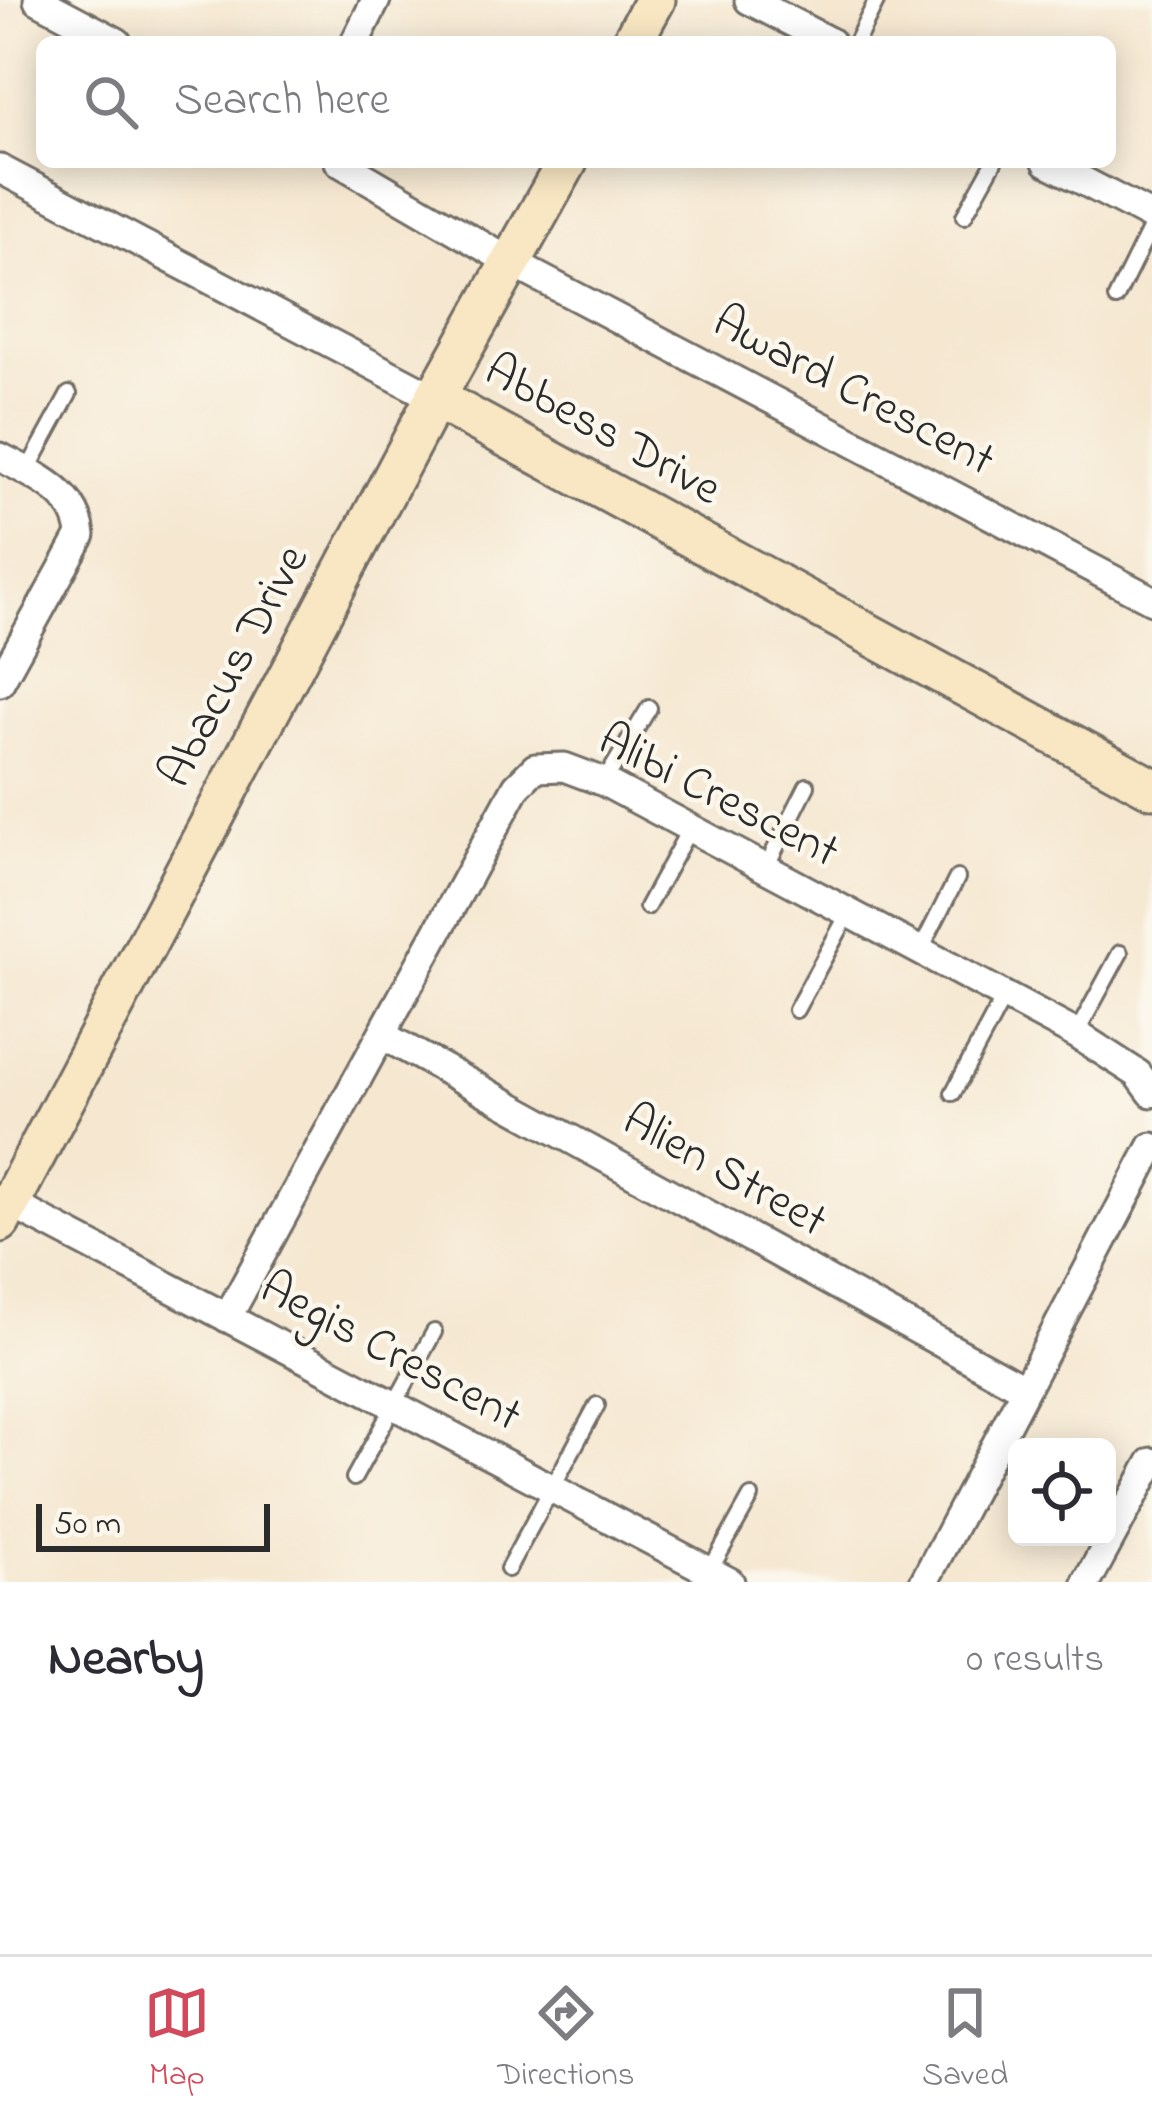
<!DOCTYPE html>
<html lang="en">
<head>
<meta charset="utf-8">
<style>
  :root { --surface:#fff; --page:#f2f2f3; --text:#2b2b33; --muted:#7c7c81; --line:#e1e1e2; --accent:#d1495b }
  body { margin:0; font-family:"Indie Flower",sans-serif; background:var(--page); color:var(--text) }
  .controls { position:absolute; right:36px; bottom:36px; display:grid; overflow:hidden; border-radius:18px; box-shadow:0 6px 30px #0003 }
  .controls button { width:108px; height:108px; display:grid; place-items:center; padding:0; border:0; border-bottom:3px solid var(--line); background:var(--surface); color:var(--text); font:60px sans-serif }
  .scale { position:absolute; left:36px; bottom:30px; width:234px; box-sizing:border-box; padding-left:12px; border:6px solid #2b2b2b; border-top:0; font-size:33px; line-height:42px; white-space:nowrap; color:#2b2b2b; -webkit-text-stroke:9px #fbf7ec; paint-order:stroke }
  .list { margin:0; padding:0; list-style:none }
  h2 { display:flex; justify-content:space-between; align-items:center; height:156px; margin:0; padding:0 48px; font-size:51px }
  h2 small { font-size:39px; font-weight:400; color:var(--muted) }
  .icon { flex:none; width:66px; height:66px; fill:none; stroke:currentColor; stroke-width:2; stroke-linecap:round; stroke-linejoin:round }
  .map { position:relative; flex:none; width:1152px; height:1582px; overflow:hidden }
  .search { position:absolute; background:var(--surface); box-shadow:0 6px 30px #0003; left:36px; right:36px; top:36px; height:132px; display:flex; align-items:center; gap:30px; box-sizing:border-box; padding:0 42px; border-radius:18px; color:var(--muted); font-size:45px }
  .sheet { height:372px; background:var(--surface) }
  nav { display:flex; justify-content:space-around; align-items:center; box-sizing:border-box; height:168px; border-top:3px solid var(--line); background:var(--surface); font-size:33px; color:var(--muted) }
  nav a { display:grid; justify-items:center; gap:6px }
  nav .on { color:var(--accent) }
  .map>svg:first-child { display:block }
  .lines { fill:none; stroke-linecap:round; stroke-linejoin:round }
  .lane-casing { stroke:#726d65; stroke-width:20 }
  .street-casing { stroke:#726d65; stroke-width:33 }
  .secondary-casing { stroke:#726d65; stroke-width:45 }
  .lane { stroke:#fff; stroke-width:14 }
  .street { stroke:#fff; stroke-width:27 }
  .secondary { stroke:#f9e7c3; stroke-width:39 }
  .labels { text-anchor:middle; dominant-baseline:central; stroke-width:9; stroke-linejoin:round; paint-order:stroke }
  .street-label { font-size:48px; fill:#2b2b2b; stroke:#fbf7ec }
</style>
</head>
<body>
<div class="map">
<svg width="1152" height="1582" viewBox="0 0 1152 1582">
  <rect width="100%" height="100%" fill="#fbf7ec"/>
  <filter id="ink" filterUnits="userSpaceOnUse"><feTurbulence type="fractalNoise" baseFrequency=".00833" numOctaves="2"/><feDisplacementMap in="SourceGraphic" scale="24" xChannelSelector="R" yChannelSelector="G"/><feConvolveMatrix kernelMatrix="1 2 1 2 8 2 1 2 1" color-interpolation-filters="sRGB"/></filter>
  <filter id="wash" filterUnits="userSpaceOnUse"><feTurbulence type="fractalNoise" baseFrequency=".004" numOctaves="4" result="noise"/><feDisplacementMap in="SourceGraphic" scale="48" xChannelSelector="R" yChannelSelector="G"/><feGaussianBlur stdDeviation="2.7" result="paint"/><feColorMatrix in="noise" values="0 0 0 0 0 0 0 0 0 0 0 0 0 0 0 0 0 1.4 0 .05"/><feComposite in="paint" operator="in"/></filter>
  <g filter="url(#wash)">
    <rect width="100%" height="100%" fill="#f5e7d0"/>
  </g>
  <g filter="url(#ink)">
    <g class="lines">
      <defs>
        <path id="lane" d="M856 42 877 0
          M964 216 994 162
          M1116 298 1152 225
          M27 471 69 394
          M604 782 649 708
          M765 869 807 786
          M647 907 690 828
          M919 953 957 878
          M796 1010 848 914
          M1076 1034 1120 953
          M953 1093 1004 997
          M354 1478 434 1332
          M508 1569 597 1405
          M709 1572 751 1497"/>
        <path id="street" d="M38 0 117 42
          M749 0 830 42
          M355 42 376 0
          M339 162 512 263 1152 600
          M1047 162 1152 217
          M0 169 435 398
          M0 457C34 475 77 492 81 535L0 682
          M382 1035 1023 1388
          M0 1198 730 1582
          M227 1318 517 786 535 768 564 767 604 782 1076 1034 1138 1074 1152 1093
          M924 1582 1152 1147
          M1087 1582 1152 1462"/>
        <path id="secondary" d="M632 42 655 0
          M435 398 1152 788
          M0 1222 435 398 567 162"/>
      </defs>
      <use href="#lane" class="lane-casing"/>
      <use href="#street" class="street-casing"/>
      <use href="#secondary" class="secondary-casing"/>
      <use href="#lane" class="lane"/>
      <use href="#street" class="street"/>
      <use href="#secondary" class="secondary"/>
    </g>
  </g>
  <g class="labels">
    <g class="street-label">
      <text transform="translate(853 392) rotate(28)">Award Crescent</text>
      <text transform="translate(602 431) rotate(29)">Abbess Drive</text>
      <text transform="translate(235 667) rotate(-62)">Abacus Drive</text>
      <text transform="translate(718 797) rotate(27)">Alibi Crescent</text>
      <text transform="translate(724 1172) rotate(29)">Alien Street</text>
      <text transform="translate(390 1353) rotate(28)">Aegis Crescent</text>
    </g>
  </g>
</svg>
<div class="controls">
<button><svg class="icon" aria-label="locate" viewBox="0 0 24 24"><circle cx="12" cy="12" r="6"/><path d="M12 2v4M12 18v4M2 12h4M18 12h4"/></svg></button>
</div>
<div class="scale">50 m</div>
<div class="search"><svg class="icon" aria-label="search" viewBox="0 0 24 24"><circle cx="10" cy="10" r="6"/><path d="M15 15l6 6"/></svg>Search here</div>
</div>
<section class="sheet">
<h2>Nearby<small>0 results</small></h2>
<ul class="list">
</ul>
</section>
<nav>
<a class="on"><svg class="icon" aria-label="map" viewBox="0 0 24 24"><path d="M3 6l6-2 6 2 6-2v14l-6 2-6-2-6 2zM9 4v14M15 6v14"/></svg>Map</a>
<a><svg class="icon" aria-label="directions" viewBox="0 0 24 24"><path d="M12 3l9 9-9 9-9-9zM9 14v-3h6M13 9l2 2-2 2"/></svg>Directions</a>
<a><svg class="icon" aria-label="saved" viewBox="0 0 24 24"><path d="M7 4h10v16l-5-4-5 4z"/></svg>Saved</a>
</nav>
</body>
</html>
